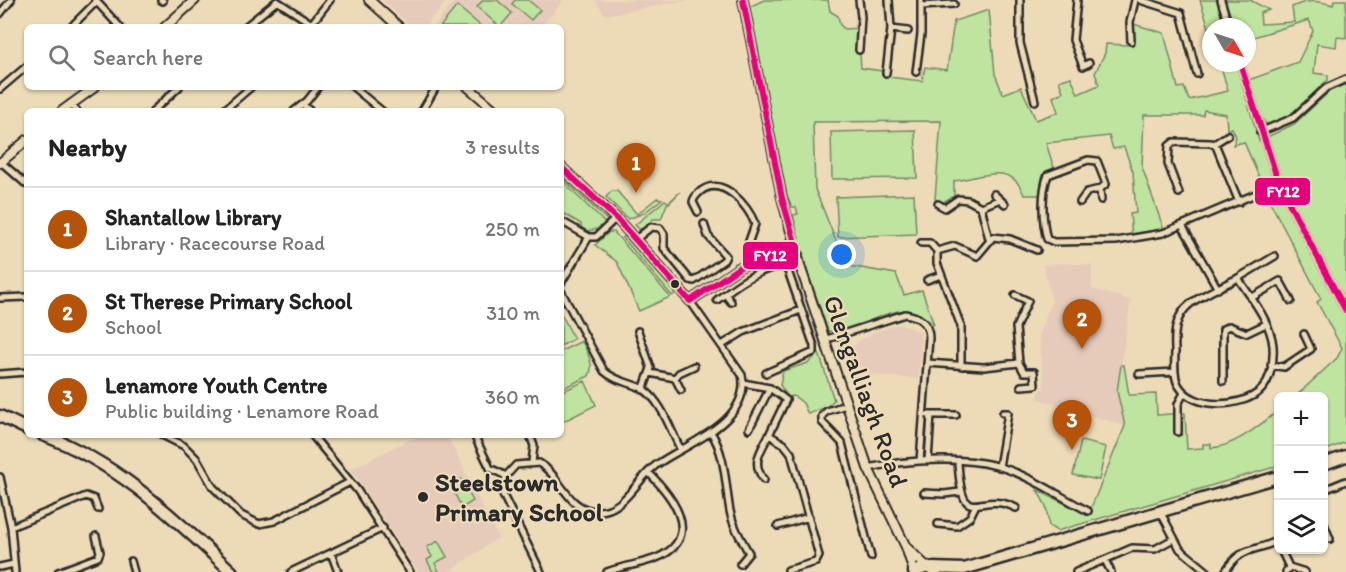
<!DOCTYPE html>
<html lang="en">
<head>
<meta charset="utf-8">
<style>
  :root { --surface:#fff; --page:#f2f2f2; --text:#222; --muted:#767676; --line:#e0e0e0; --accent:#b45309 }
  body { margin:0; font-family:Itim,sans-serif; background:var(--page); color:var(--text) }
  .controls { position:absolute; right:18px; bottom:18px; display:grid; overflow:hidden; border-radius:9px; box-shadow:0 2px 4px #0004 }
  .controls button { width:54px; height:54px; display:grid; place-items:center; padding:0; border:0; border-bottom:2px solid var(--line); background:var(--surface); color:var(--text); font:30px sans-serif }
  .compass { position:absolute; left:1202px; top:18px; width:54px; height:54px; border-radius:50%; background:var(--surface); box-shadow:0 2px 4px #0004; rotate:129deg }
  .you { position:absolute; left:842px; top:255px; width:21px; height:21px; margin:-15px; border:4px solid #fff; border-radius:50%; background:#1a73e8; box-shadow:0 0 0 9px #1a73e833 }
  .badge { display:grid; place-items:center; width:39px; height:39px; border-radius:50%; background:var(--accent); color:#fff; font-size:20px; font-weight:700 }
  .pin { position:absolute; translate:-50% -50px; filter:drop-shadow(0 2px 3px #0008) }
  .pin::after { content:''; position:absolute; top:32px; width:21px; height:18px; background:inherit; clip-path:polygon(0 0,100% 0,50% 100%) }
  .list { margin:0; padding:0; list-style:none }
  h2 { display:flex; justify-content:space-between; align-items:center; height:78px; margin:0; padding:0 24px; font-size:26px }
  h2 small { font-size:20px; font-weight:400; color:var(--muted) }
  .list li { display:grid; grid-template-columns:39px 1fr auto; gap:18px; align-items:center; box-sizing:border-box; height:84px; padding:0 24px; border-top:2px solid var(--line) }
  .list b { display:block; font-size:22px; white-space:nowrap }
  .list p { margin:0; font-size:20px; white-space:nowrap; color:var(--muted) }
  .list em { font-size:20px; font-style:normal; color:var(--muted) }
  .icon { flex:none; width:33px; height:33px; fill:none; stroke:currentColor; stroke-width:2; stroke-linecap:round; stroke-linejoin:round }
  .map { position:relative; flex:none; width:1346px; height:572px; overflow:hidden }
  .search { position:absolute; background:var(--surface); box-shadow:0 2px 4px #0004; left:24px; top:24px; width:540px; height:66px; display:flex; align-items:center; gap:15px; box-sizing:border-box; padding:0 21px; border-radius:9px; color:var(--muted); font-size:22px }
  .panel { position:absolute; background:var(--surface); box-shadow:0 2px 4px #0004; left:24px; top:108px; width:540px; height:330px; border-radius:9px }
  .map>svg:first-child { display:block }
  .built { fill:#e6cbbb }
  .green { fill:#bee49f; stroke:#748865; stroke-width:1.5 }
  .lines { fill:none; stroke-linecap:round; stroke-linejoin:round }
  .street-casing { stroke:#2b2b2b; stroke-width:10 }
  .secondary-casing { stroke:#2b2b2b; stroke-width:12 }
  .highway-casing { stroke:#2b2b2b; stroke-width:15 }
  .street { stroke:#eddbb8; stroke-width:5 }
  .secondary { stroke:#eddbb8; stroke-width:8 }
  .highway { stroke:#eddbb8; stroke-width:10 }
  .bus-1-casing { stroke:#eddbb8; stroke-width:10 }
  .bus-1 { stroke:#e5007d; stroke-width:6 }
  .bus-dot { fill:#2b2b2b; stroke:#eddbb8; stroke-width:2 }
  .labels { text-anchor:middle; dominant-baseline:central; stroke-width:4.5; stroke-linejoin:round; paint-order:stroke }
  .street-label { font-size:26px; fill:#2b2b2b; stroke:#eddbb8 }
  .poi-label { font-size:26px; font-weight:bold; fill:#2b2b2b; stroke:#eddbb8; text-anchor:start }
  .line-badge { stroke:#eddbb8; stroke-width:2 }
  .badge-label { font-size:16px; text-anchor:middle; font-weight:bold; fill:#fff }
</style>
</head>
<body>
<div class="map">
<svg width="1346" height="572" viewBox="0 0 1346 572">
  <rect width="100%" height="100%" fill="#eddbb8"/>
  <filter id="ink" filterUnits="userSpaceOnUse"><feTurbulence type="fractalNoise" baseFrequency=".0167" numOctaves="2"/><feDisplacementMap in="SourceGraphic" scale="12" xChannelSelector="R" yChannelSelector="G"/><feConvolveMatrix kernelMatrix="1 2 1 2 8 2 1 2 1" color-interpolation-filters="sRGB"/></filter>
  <g filter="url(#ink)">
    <path class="built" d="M382 0H448L424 27H411Z
      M455 0H564L541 27H434Z
      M595 0H691L605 15Z
      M1061 263 1092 265V289L1131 300 1117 391 1125 426 1038 399 1040 389 1044 388 1039 334 1052 301 1043 265Z
      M899 324 921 332 919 379 857 374 848 352 861 339 868 337 873 332Z
      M419 435H447L498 538 448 572H418L351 469Z"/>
    <path class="green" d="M483 0H497L512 13 500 27 477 7Z
      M515 0H528L540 10 531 20 512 4Z
      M764 0H828L830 11 838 16 840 25 845 29 858 28 861 68 890 72 889 77 922 81 925 67 947 70 954 21 989 10 995 74 1003 94 1021 87 1036 120 1058 112 1053 97 1063 92 1059 81 1071 77 1078 94 1099 85 1095 73 1105 53 1106 44 1127 45V22L1164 33 1178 88 1184 87 1189 100 1228 91 1220 63H1236L1259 141 1294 124 1330 91 1346 84V442L1324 451V396H1296L1337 358 1342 348 1317 302 1321 299 1267 196 1244 142 1233 145 1236 137 1232 128 1227 130 1226 114 1204 110 1203 115H1144L1142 167 1164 230 1132 237 1130 214 1136 213 1133 172 1124 147 1113 149 1109 136 1046 143 1054 168 1042 177 1041 195H1024C1012 160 980 178 954 181V196L943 202 935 199 941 121 813 122 815 189 836 241 838 264 896 274 904 295 922 290 934 325C897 288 867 335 828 331L806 267 793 215 798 214 796 207H792L785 191 749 7Z
      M1200 0H1218L1226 27H1211V34Z
      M1225 0H1250L1269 10 1260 13 1261 24 1294 22 1292 7C1307 0 1316 0 1333 5L1334 0H1346V38L1337 37 1336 47 1317 44 1314 73 1328 75V80C1309 94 1293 123 1266 124L1261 117 1249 80 1298 62 1313 31 1309 20 1247 39V27H1234Z
      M457 6 482 27H440Z
      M915 130 917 178 832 179 831 132Z
      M561 173 605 213 607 220 561 177Z
      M561 180 601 219 605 223C598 230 591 232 582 230L581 224 561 212Z
      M612 191H617L637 214 657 198 662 199 644 213 628 219 606 197Z
      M680 192 667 204 661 219H653L645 228 639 229 635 225 665 200 669 203Z
      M914 194 916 234 838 237 836 197Z
      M609 232H614L670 297 639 311 617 262 595 245Z
      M626 234 671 284 676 293 672 296 623 238Z
      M561 313 574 339 561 346Z
      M582 341C587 352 595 364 589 376L561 389V351Z
      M819 353 834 400 826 407 808 414 803 403 794 396 788 397 780 385 783 371 808 363Z
      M1121 365H1124L1129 395 1156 394 1157 415 1185 413 1187 449 1203 448V444H1211V448C1234 447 1260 425 1278 411V466L1057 531 1049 526 1046 506 1037 490 1088 515 1125 426 1117 391Z
      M585 381 596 405 562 422 561 392Z
      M1081 441 1106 447 1099 480 1073 475Z
      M461 479 473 501 462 508 450 485Z
      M438 541 447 557 435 563 439 572H433L427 560 432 557 427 547Z"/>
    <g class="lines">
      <defs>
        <path id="street" d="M95 0 120 27
          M161 0 163 1
          M859 0 861 17 859 50
          M1020 0V43L1035 101
          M1077 0 1073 40 1083 66 1089 63
          M1140 0 1181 13 1197 74
          M1221 0 1229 27
          M921 6 954 4
          M0 14 11 0
          M71 27 97 1
          M245 27 277 1 312 24
          M309 27 330 0
          M891 29 908 31
          M1131 41 1130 22 1135 0
          M1240 63 1279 184 1346 311
          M916 72 921 34V0
          M886 73 891 29 889 0
          M353 87 382 111
          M0 89 27 66
          M70 104 77 111
          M303 105 310 111
          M153 111 179 87
          M223 111 251 87
          M294 111 307 101 318 87
          M422 111 436 87
          M1260 132 1293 118 1326 88 1346 79
          M1214 144 1228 135
          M1 162 27 185
          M1100 189 1101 200
          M1179 193 1168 164 1169 146 1174 142 1211 143 1216 146 1239 202
          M994 194 1005 204
          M1080 202 1087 192 1100 189 1106 184 1097 161 1088 160 1048 175C1041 192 1042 221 1047 239L1054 242 1116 241 1163 233 1279 184
          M938 204 945 208 958 199 968 200 981 207 989 239
          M981 207 998 200
          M698 212 693 202C694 196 697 195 701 191 722 175 748 205 755 224L749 241 757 261
          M561 221 589 237
          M1183 227 1218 289
          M636 239 651 227 660 228 664 234V248L690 280 694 281 724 260 726 256 708 236 704 224
          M921 243H930L937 251
          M937 251V263L961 326V366
          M937 251 955 246 977 256 993 237 1010 239 1037 250
          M1238 278C1251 298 1271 322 1273 346 1274 360 1271 380 1261 390 1242 408 1194 410 1179 386 1173 377 1175 361 1175 350 1174 333 1175 316 1190 304 1203 294 1223 286 1238 278Z
          M1238 278 1275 256
          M927 280 941 275
          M561 283 589 237H596L616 218
          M561 291 604 371C616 382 630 382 643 389 662 401 671 432 681 450
          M725 294 731 302
          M1015 295 1028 301 1016 327 1019 363 1024 372H1034L1035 385 1021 386
          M0 298 27 297
          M1251 298 1280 281 1291 301
          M717 300C736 285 758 269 782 266L788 271 814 346V352L766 373
          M638 331 651 368 643 390
          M824 340 905 314C919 316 929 323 929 338L920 461
          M722 345 743 332 801 310
          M927 363 984 367 1019 363
          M1271 365 1284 367 1311 349 1304 334
          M650 373 675 378 681 390
          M0 374 27 372
          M1139 374 1175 372
          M675 378 679 373 694 366
          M1223 381V329L1229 326 1247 333 1266 324
          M743 383 770 388 786 400 769 435 784 444 791 453 819 556 816 562 788 570
          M846 405 827 411 822 416V422L842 443 871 557
          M928 415H956
          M749 429 770 388
          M711 432C726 456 725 484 730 511 733 526 741 539 749 553L740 564
          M1178 432V404L1184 393
          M162 435 184 446 197 459 213 487 241 515 259 524 274 521 350 482
          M312 435 357 490 410 572
          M474 435 490 468 506 476
          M530 435 534 446 532 462
          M928 461 931 415
          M958 463C963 534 977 488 1016 508
          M999 467 1008 413H1003
          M868 468C906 460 959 456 997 466 1029 475 1059 496 1088 511
          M0 477 11 527 15 572
          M764 480C751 463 760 452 769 435
          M1324 490 1346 481
          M924 493 944 494 960 492
          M1160 511 1180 549 1208 572
          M938 524 957 526 970 517 976 505
          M1324 524 1330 539
          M778 526 809 517
          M11 527 86 496 94 499 98 509
          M1281 550 1289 567 1286 572
          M331 553 338 572
          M1105 560 1111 572
          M131 561 134 572
          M0 567 14 564
          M1289 567 1305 572
          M58 572 98 557 100 552 96 536
          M291 572 383 528
          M541 572 503 495 506 476 516 465 539 463C561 475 567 511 597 511 624 512 636 480 656 465 685 444 752 422 742 375L690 301
          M607 572C625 565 645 564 661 556 704 534 669 493 648 472
          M1076 572 1132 548 1155 549 1173 539
          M1225 572C1242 544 1256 553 1278 540"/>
        <path id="secondary" d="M369 0 399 27
          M743 0 782 198 801 269 868 468 906 547 914 572
          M165 27 195 0
          M468 87 496 111
          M62 111 95 87
          M0 163 27 140
          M561 167 616 218 690 301 740 267 796 246
          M770 257 798 254
          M907 548 927 567"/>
        <path id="highway" d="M0 416 27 429
          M43 435C119 463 174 518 232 572
          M1324 464 1346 456
          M932 568 964 569 1278 477
          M914 572 927 567 936 572"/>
      </defs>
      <use href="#street" class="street-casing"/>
      <use href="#secondary" class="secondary-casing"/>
      <use href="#highway" class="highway-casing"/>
      <use href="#street" class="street"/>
      <use href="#secondary" class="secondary"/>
      <use href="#highway" class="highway"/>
      <defs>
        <path id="bus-1" d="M1240 63 1279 184 1346 311
          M561 167 616 218 690 301 740 267 796 246 782 198 743 0"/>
      </defs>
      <use href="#bus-1" class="bus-1-casing"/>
      <use href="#bus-1" class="bus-1"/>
    </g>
  </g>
  <g class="bus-dot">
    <circle cx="675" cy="284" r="5"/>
    <circle cx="423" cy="497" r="6"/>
  </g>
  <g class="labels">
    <g class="street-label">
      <text transform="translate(866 391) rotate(70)">Glengalliagh Road</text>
    </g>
    <g class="poi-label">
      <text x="435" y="482">Steelstown<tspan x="435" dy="30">Primary School</tspan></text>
    </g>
  </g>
  <g class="line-badge">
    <rect x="1254" y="177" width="57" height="29" rx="6" fill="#e5007d"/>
    <rect x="742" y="241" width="57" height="29" rx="6" fill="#e5007d"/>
  </g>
  <g class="badge-label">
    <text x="1283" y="197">FY12</text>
    <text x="770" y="261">FY12</text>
  </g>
</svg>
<div class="controls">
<button>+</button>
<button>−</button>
<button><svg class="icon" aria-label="layers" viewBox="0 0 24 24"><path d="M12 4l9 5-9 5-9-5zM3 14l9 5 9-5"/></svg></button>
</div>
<svg class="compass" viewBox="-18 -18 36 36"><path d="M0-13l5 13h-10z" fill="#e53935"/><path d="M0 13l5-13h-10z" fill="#767676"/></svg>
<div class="you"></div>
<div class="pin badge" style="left:636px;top:193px">1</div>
<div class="pin badge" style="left:1082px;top:349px">2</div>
<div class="pin badge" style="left:1072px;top:450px">3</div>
<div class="search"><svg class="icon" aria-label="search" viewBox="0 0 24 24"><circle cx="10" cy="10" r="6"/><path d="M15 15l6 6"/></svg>Search here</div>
<section class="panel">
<h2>Nearby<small>3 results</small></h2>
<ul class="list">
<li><span class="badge">1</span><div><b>Shantallow Library</b><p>Library · Racecourse Road</p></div><em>250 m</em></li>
<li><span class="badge">2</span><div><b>St Therese Primary School</b><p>School</p></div><em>310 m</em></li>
<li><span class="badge">3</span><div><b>Lenamore Youth Centre</b><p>Public building · Lenamore Road</p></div><em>360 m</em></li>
</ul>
</section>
</div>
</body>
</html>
